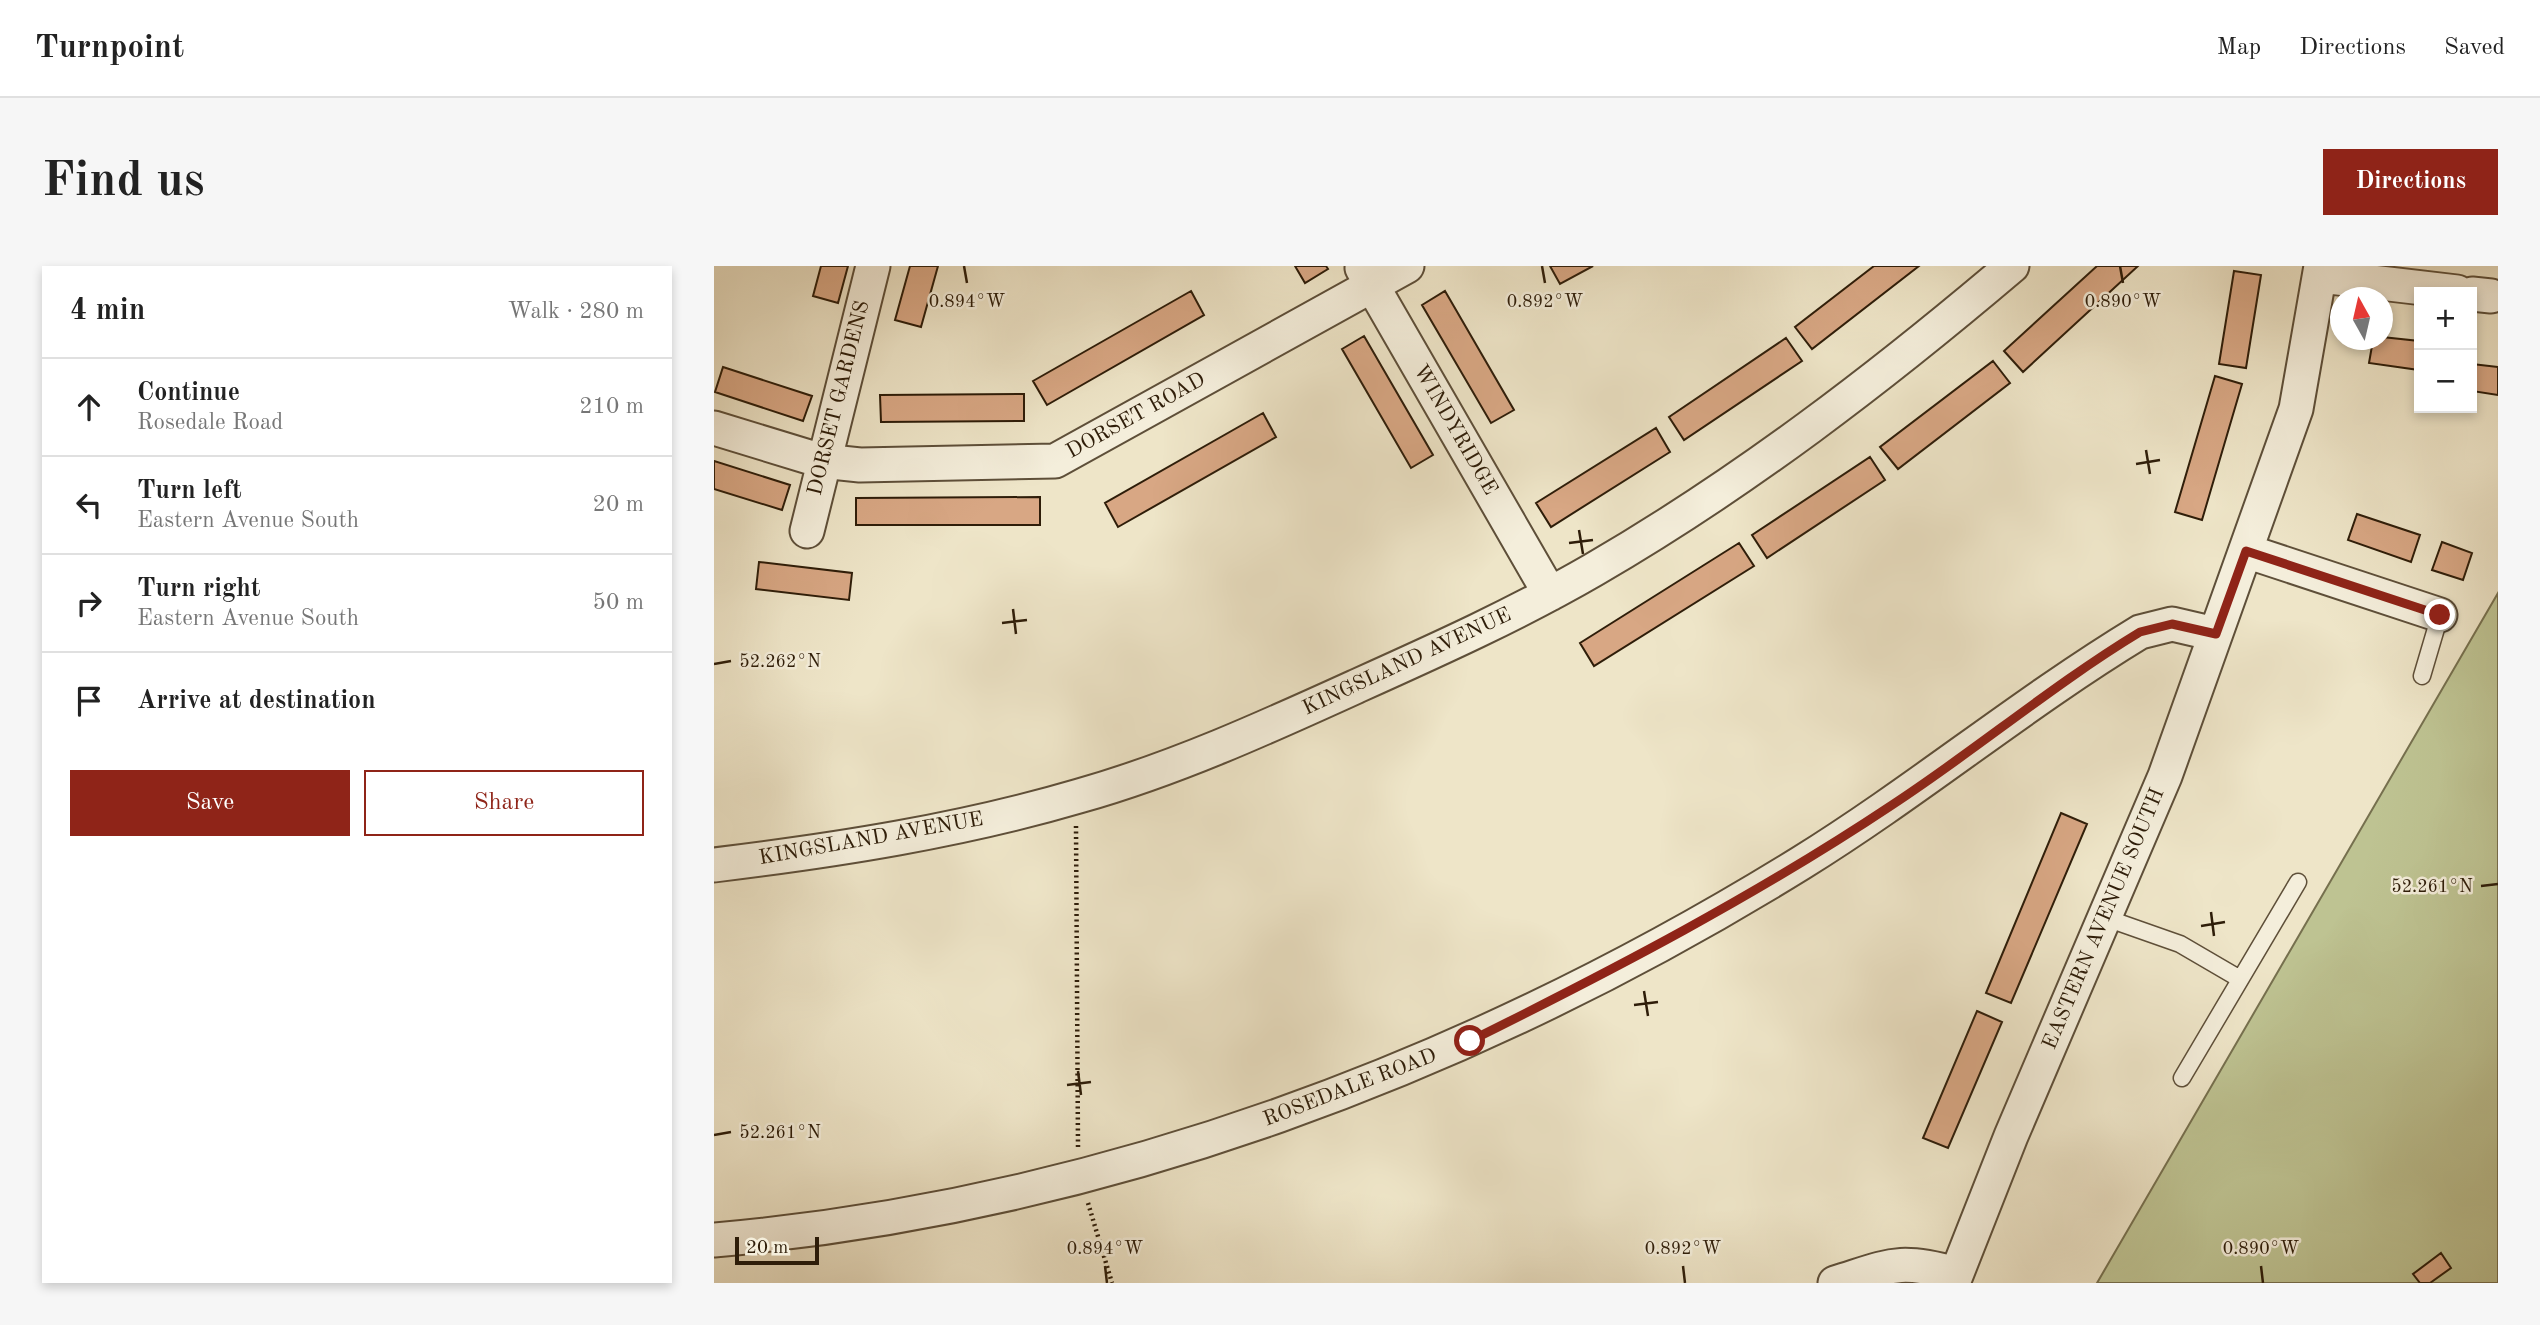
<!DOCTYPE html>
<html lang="en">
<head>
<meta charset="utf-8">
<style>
  :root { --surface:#fff; --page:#f6f6f6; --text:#222; --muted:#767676; --line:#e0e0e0; --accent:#8f2418 }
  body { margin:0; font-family:"Old Standard TT",serif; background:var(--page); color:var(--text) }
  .controls { position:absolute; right:21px; top:21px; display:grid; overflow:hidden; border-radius:0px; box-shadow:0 4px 10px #0003 }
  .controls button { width:63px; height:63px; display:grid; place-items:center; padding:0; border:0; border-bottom:2px solid var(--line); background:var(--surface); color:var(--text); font:35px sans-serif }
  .compass { position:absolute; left:1616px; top:21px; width:63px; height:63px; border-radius:50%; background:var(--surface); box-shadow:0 4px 10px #0003; rotate:352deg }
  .scale { position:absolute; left:21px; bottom:18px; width:84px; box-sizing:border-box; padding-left:7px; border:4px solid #2e1d09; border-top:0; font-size:19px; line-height:24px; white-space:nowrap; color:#2e1d09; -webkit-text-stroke:5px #f4eedb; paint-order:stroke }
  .stop { position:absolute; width:21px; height:21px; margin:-16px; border:5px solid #8f2418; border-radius:50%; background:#fff }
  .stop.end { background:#8f2418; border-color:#fff; box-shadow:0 2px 7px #0008 }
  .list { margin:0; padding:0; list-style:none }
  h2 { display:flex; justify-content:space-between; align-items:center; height:91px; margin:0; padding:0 28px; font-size:30px }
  h2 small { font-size:23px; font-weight:400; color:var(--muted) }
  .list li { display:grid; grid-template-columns:46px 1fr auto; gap:21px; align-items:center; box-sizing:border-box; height:98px; padding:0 28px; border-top:2px solid var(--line) }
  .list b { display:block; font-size:26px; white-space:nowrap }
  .list p { margin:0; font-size:23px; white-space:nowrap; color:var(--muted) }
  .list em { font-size:23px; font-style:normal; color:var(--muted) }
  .actions { display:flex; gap:14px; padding:21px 28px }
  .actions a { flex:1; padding:16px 0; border:2px solid var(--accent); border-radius:0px; text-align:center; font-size:24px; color:var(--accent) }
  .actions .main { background:var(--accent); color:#fff }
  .icon { flex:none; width:38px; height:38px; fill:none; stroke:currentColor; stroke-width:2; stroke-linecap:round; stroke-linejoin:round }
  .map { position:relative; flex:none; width:1784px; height:1017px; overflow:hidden; border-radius:0px }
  header { display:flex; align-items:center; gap:42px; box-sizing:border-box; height:98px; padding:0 35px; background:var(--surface); border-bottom:2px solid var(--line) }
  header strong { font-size:33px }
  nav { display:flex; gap:38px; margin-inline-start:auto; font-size:24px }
  .intro { display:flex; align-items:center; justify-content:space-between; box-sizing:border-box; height:168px; padding:0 42px }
  h1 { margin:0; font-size:49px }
  .button { padding:18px 32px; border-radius:0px; background:var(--accent); color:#fff; font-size:24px; font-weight:700 }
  main { display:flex; gap:42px; padding:0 42px }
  aside { flex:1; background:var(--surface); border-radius:0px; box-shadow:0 4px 10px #0003 }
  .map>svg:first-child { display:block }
  .green { fill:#bec392; stroke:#76704e; stroke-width:2 }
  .building { fill:#d8a784; stroke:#2e1d09; stroke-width:2 }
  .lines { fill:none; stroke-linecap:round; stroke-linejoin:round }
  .service-casing { stroke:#5e4f39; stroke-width:19 }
  .minor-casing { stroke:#5e4f39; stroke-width:37 }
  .path { stroke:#2e1d09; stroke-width:4.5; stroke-dasharray:2 3.5; stroke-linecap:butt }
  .service { stroke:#f4eedb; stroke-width:16 }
  .minor { stroke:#f4eedb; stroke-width:33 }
  .route { stroke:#8f2418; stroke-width:9 }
  .ticks { fill:none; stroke:#2e1d09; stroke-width:2.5 }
  .labels { text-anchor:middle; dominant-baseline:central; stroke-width:5; stroke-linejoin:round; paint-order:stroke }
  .street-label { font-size:21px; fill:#2e1d09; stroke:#f4eedb }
  .ticks-label { font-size:18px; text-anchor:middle; fill:#2e1d09; stroke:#f4eedb; stroke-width:5; stroke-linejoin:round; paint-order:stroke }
</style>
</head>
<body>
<header>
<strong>Turnpoint</strong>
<nav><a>Map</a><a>Directions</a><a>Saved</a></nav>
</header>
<div class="intro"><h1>Find us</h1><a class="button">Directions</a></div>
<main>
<aside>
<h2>4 min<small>Walk · 280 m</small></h2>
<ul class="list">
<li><svg class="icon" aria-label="ahead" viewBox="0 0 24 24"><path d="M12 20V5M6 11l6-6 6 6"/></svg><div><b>Continue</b><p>Rosedale Road</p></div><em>210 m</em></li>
<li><svg class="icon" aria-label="left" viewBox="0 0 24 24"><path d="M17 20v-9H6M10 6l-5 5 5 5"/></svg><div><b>Turn left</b><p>Eastern Avenue South</p></div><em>20 m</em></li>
<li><svg class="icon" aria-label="right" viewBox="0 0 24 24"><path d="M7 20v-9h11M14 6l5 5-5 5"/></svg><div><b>Turn right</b><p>Eastern Avenue South</p></div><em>50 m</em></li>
<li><svg class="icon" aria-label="arrive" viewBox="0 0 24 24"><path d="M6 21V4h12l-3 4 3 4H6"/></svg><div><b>Arrive at destination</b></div></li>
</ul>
<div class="actions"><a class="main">Save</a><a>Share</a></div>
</aside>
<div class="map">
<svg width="1784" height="1017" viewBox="0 0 1784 1017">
  <rect width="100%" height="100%" fill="#eee5c8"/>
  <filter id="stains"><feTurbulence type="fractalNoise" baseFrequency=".00286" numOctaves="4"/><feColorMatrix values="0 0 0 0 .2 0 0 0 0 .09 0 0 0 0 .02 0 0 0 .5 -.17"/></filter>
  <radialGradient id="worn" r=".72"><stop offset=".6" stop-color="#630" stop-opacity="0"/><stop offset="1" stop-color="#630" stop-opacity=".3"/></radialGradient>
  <path class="green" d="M1784 327V1017H1383Z"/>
  <path class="building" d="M107 0H134L124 37 99 30Z
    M196 0H224L207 61 181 54Z
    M581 0H612L614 3 591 17Z
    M836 0H879L846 18Z
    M1160 0H1205L1098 83 1081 61Z
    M1383 0H1424L1309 106 1290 85Z
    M1520 5 1547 9 1532 102 1505 98Z
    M477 25 490 49 333 139 319 115Z
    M731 25 800 144 777 157 708 39Z
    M650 70 719 189 697 202 628 83Z
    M1668 71 1705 75V104L1655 97 1659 74H1668Z
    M1072 72 1088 95 970 174 955 151Z
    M1279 95 1296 117 1184 203 1166 181Z
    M1758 98 1784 101V129L1758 125Z
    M9 101 98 130 89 155 1 126Z
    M1501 110 1528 118 1488 254 1461 246Z
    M310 128V155L167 156 166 129Z
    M549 147 562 171 404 261 391 237Z
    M942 162 956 186 837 261 822 237Z
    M1156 191 1171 214 1053 292 1038 269Z
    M0 195 76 219 68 244 0 223Z
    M326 231V259H142V232Z
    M1643 248 1706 269 1697 296 1634 274Z
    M1728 276 1758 287 1749 314 1718 304Z
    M1025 277 1040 300 880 400 866 377Z
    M45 296 138 307 135 334 42 323Z
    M1347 547 1373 558 1297 737 1272 727Z
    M1263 745 1288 756 1234 882 1209 872Z
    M1727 987 1737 1002 1716 1017H1706L1699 1008Z"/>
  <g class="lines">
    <defs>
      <path id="service" d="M1708 410 1726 349
        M1392 652 1466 678 1526 713
        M1468 812 1584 616"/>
      <path id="minor" d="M648 2 836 328
        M1607 10 1743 26
        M1758 28 1777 30
        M0 162 108 195 146 199 341 195 693 0
        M93 265 159 0
        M1532 285 1726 349
        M0 599C123 584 246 565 365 530 461 503 553 461 643 420 723 384 803 348 879 304 1029 217 1166 112 1298 0
        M0 974C388 940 757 801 1087 597 1203 525 1309 437 1426 366L1458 358 1501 368
        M1121 1017C1176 1000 1184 992 1242 1008
        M1239 1017 1297 870 1451 510 1582 143 1607 0"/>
    </defs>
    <use href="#service" class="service-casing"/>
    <use href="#minor" class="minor-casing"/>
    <path class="path" d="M362 560 364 881
      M374 937 398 1017"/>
    <use href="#service" class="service"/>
    <use href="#minor" class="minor"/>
  </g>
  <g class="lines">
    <path class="route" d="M756 775C901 703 1043 629 1178 539 1262 484 1340 418 1426 366L1458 358 1502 368 1532 285 1726 349"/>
  </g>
  <path class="ticks" d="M250 0 253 17M828 0 831 17M1406 0 1409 17M1432 184 1436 208M1422 198 1446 194M865 264 869 288M855 277 879 274M299 343 302 368M288 357 313 354M0 398 17 395M1767 620 1784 618M1497 646 1500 670M1487 660 1511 656M930 725 934 750M920 739 944 736M364 805 367 829M353 819 377 816M0 869 17 866M391 1000 393 1017M969 1000 971 1017M1547 1000 1549 1017"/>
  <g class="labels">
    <g class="street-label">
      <text transform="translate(125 132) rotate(-76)">DORSET GARDENS</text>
      <text transform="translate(422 150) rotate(-29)">DORSET ROAD</text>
      <text transform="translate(741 164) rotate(60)">WINDYRIDGE</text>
      <text transform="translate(693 396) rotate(-25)">KINGSLAND AVENUE</text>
      <text transform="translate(157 573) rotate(-10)">KINGSLAND AVENUE</text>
      <text transform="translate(1390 653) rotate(-67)">EASTERN AVENUE SOUTH</text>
      <text transform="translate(636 822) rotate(-21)">ROSEDALE ROAD</text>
    </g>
  </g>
  <g class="ticks-label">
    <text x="253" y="41">0.894°W</text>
    <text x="831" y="41">0.892°W</text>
    <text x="1409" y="41">0.890°W</text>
    <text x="66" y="401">52.262°N</text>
    <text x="1718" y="626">52.261°N</text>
    <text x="66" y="872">52.261°N</text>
    <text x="391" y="988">0.894°W</text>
    <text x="969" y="988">0.892°W</text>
    <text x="1547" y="988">0.890°W</text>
  </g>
  <rect width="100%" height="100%" filter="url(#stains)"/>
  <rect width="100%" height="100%" fill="url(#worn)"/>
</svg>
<div class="controls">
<button>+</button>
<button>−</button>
</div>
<svg class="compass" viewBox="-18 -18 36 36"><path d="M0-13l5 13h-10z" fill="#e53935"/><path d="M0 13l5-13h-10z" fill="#767676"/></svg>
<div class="scale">20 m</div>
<div class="stop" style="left:756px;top:775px"></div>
<div class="stop end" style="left:1726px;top:349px"></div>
</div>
</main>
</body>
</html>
